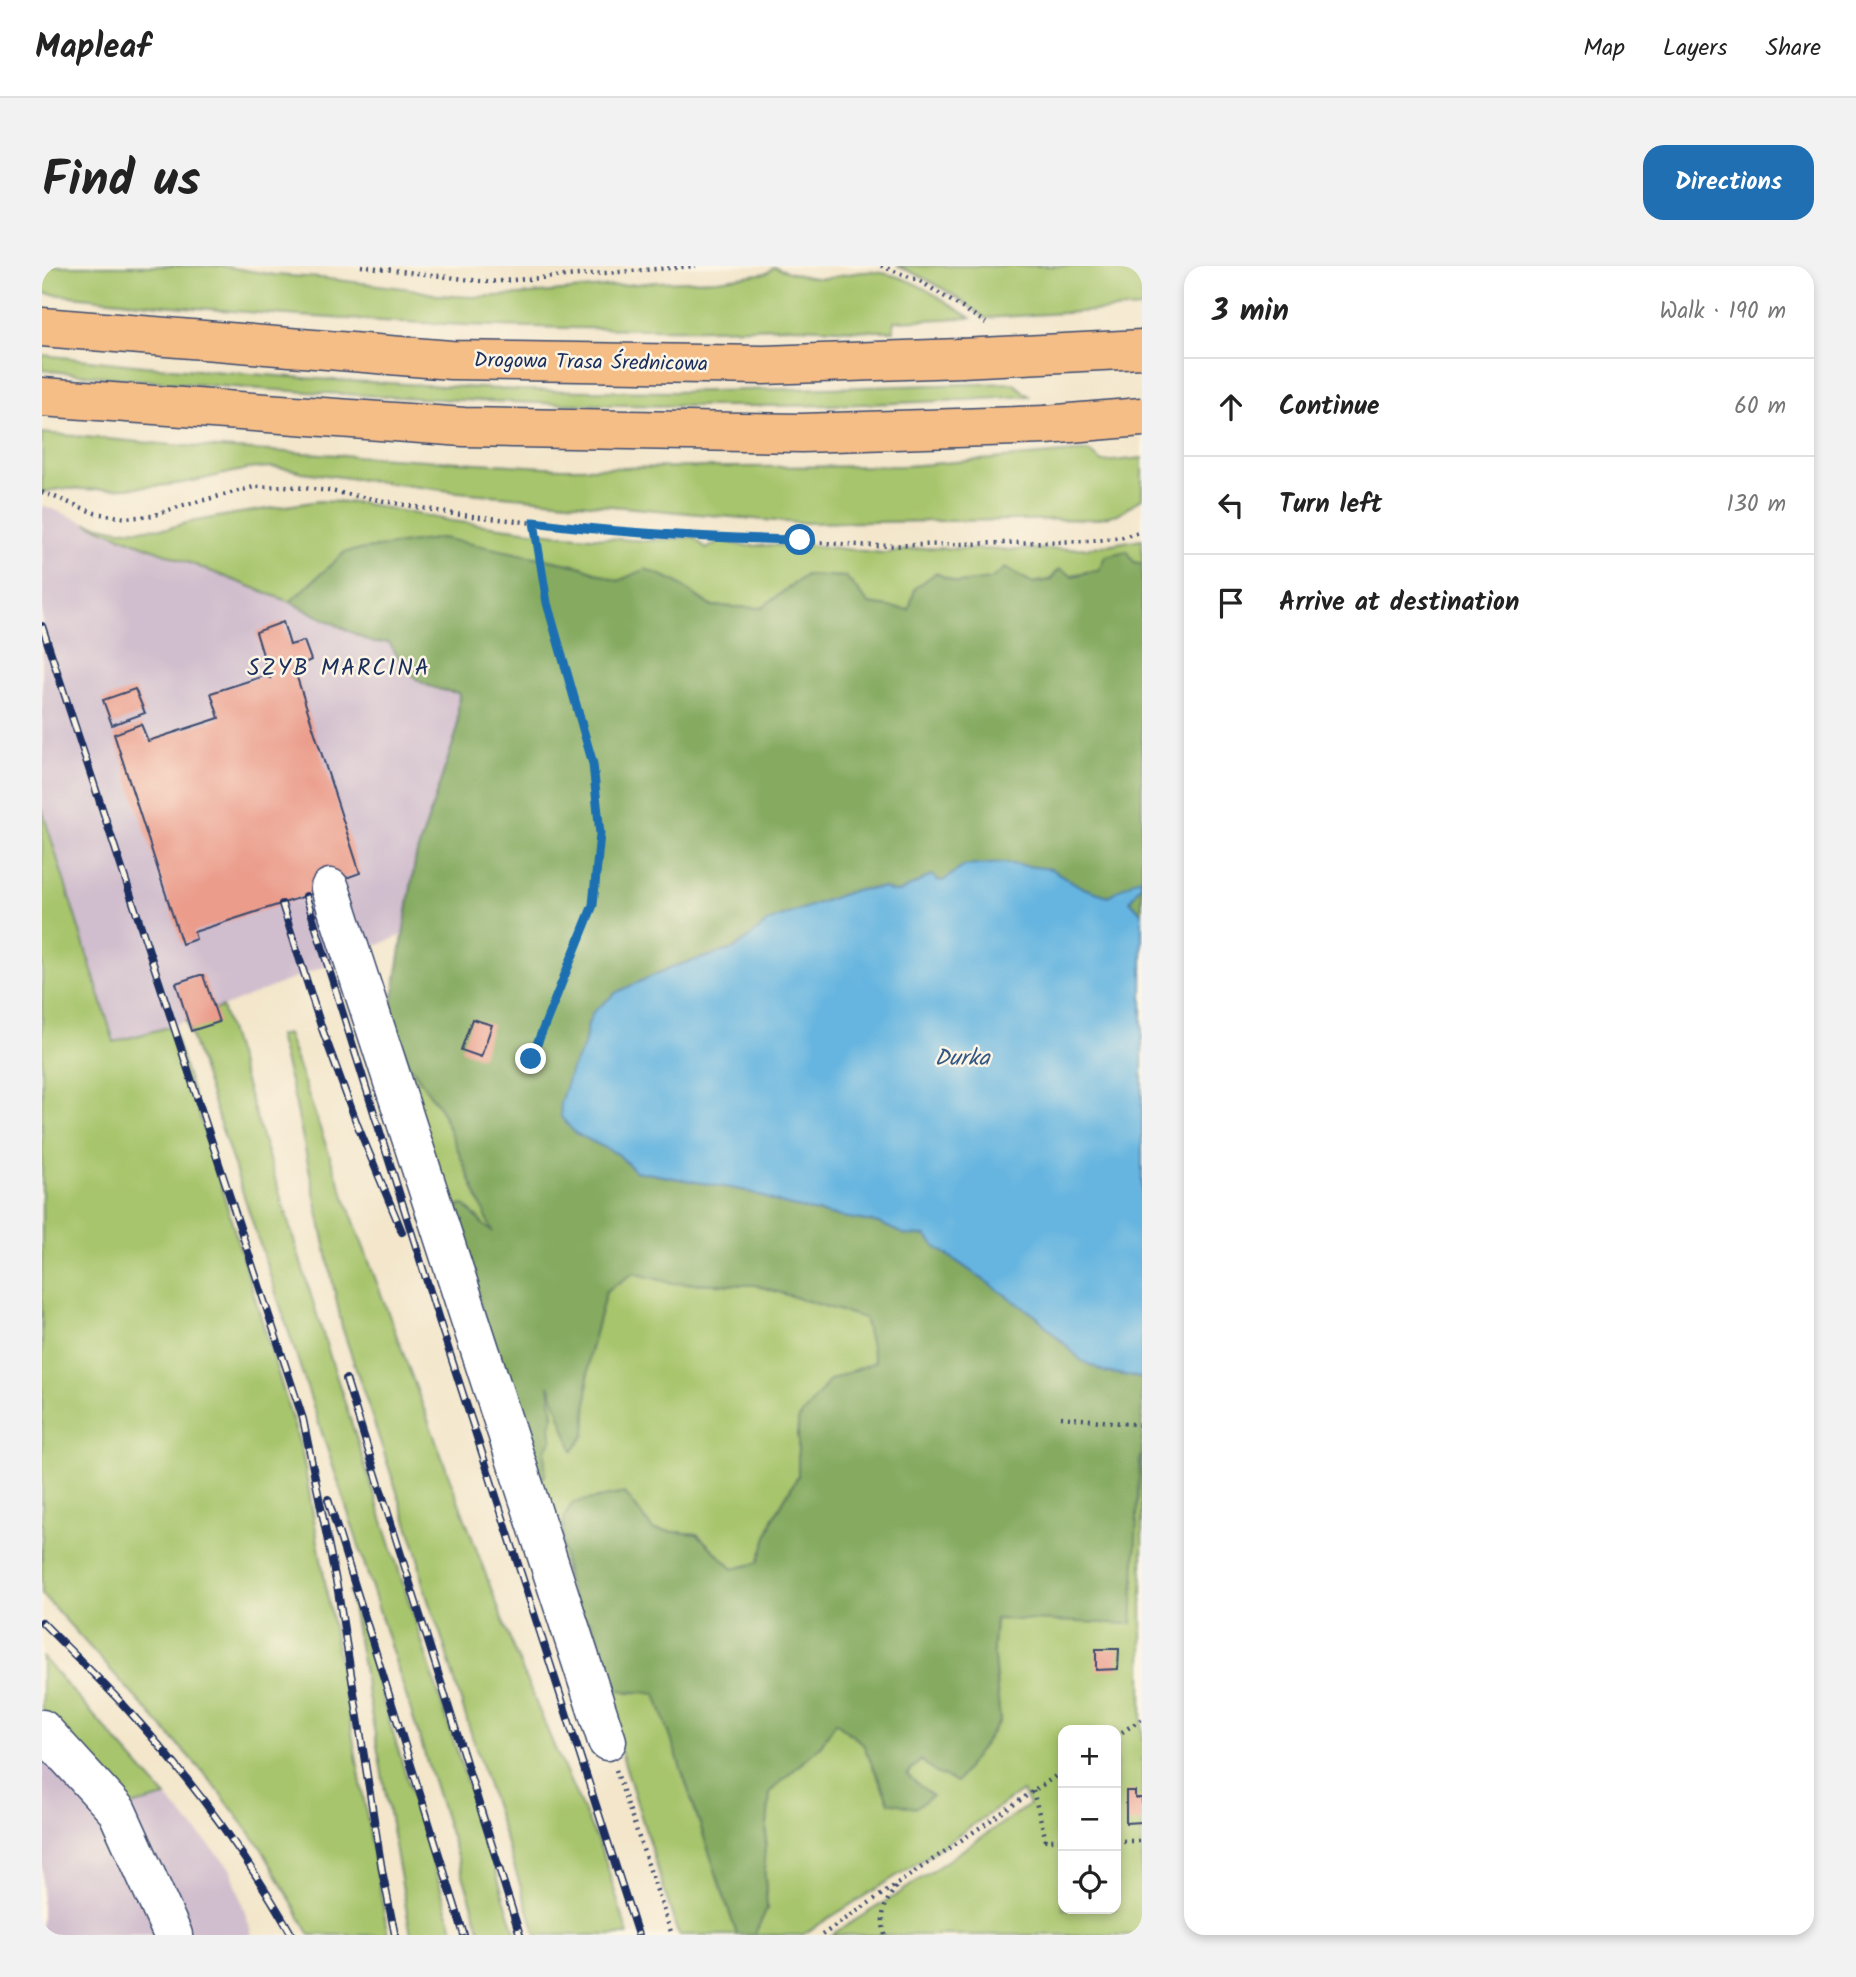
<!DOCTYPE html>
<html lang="en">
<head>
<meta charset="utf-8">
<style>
  :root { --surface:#fff; --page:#f2f2f2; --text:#222; --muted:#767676; --line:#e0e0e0; --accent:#1f6fb2 }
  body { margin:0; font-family:Kalam,sans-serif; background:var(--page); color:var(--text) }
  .controls { position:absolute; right:21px; bottom:21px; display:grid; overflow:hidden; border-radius:14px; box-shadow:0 4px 10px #0003 }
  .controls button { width:63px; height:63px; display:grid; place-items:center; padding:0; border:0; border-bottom:2px solid var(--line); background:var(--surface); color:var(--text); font:35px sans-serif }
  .stop { position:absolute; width:21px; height:21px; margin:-16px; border:5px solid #1f6fb2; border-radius:50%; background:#fff }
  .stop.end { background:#1f6fb2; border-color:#fff; box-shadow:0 2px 7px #0008 }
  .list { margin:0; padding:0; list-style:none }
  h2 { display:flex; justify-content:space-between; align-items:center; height:91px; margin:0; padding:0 28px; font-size:30px }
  h2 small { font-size:23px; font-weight:400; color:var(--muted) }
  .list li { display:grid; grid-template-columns:46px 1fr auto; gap:21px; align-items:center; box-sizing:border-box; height:98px; padding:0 28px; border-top:2px solid var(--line) }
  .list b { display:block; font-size:26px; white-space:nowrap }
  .list em { font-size:23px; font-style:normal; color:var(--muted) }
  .icon { flex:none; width:38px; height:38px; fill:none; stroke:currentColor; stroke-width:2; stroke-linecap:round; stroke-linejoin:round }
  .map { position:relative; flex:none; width:1100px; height:1669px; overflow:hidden; border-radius:21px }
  header { display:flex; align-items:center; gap:42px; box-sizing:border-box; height:98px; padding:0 35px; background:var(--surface); border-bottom:2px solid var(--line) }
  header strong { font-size:33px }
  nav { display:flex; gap:38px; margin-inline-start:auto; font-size:24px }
  .intro { display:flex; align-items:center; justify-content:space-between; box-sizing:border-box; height:168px; padding:0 42px }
  h1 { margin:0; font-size:49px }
  .button { padding:18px 32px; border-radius:21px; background:var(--accent); color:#fff; font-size:24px; font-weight:700 }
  main { display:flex; gap:42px; padding:0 42px }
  aside { flex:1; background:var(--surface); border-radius:21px; box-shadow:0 4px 10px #0003 }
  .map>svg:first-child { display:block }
  .industrial { fill:#d0bdcd }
  .green { fill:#a7c56c; stroke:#617a65; stroke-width:2; fill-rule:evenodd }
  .forest { fill:#85aa60; stroke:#506c5f; stroke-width:2 }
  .water { fill:#66b5e0; stroke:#40729f; stroke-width:2 }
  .building { fill:#eb9c8b }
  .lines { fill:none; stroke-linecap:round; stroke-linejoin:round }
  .minor-casing { stroke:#3b4a6e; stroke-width:41 }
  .major-casing { stroke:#3b4a6e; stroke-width:41 }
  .path { stroke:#3b4a6e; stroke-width:4.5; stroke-dasharray:2 5; stroke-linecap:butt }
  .minor { stroke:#fff; stroke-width:38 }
  .major { stroke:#f6be87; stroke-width:38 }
  .rail-casing { stroke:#1b2f5e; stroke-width:8 }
  .rail { stroke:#fcf5e5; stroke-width:5; stroke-dasharray:16; stroke-linecap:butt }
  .major-bridge-casing { stroke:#3b4a6e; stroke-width:41; stroke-linecap:butt }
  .major-bridge { stroke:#f6be87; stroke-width:38 }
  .route { stroke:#1f6fb2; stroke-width:9 }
  .labels { text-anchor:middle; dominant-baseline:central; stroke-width:5; stroke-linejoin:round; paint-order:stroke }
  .street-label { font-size:21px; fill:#1b2f5e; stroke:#fcf5e5 }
  .neighbourhood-label { font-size:23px; letter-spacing:2px; fill:#1b2f5e; stroke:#fcf5e5 }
  .water-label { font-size:23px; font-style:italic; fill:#325785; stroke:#fcf5e5 }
</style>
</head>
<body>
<header>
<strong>Mapleaf</strong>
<nav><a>Map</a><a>Layers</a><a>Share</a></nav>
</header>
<div class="intro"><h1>Find us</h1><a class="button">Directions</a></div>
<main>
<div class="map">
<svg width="1100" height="1669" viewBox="0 0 1100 1669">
  <rect width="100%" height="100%" fill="#fcf5e5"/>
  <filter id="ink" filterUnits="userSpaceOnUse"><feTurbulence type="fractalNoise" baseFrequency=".0143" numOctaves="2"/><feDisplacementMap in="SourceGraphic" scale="14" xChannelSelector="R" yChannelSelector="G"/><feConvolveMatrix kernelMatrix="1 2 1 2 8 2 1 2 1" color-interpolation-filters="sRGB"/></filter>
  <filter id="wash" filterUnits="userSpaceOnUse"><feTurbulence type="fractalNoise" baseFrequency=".00686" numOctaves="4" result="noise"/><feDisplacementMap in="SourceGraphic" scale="28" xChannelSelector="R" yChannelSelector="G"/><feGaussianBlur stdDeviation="1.57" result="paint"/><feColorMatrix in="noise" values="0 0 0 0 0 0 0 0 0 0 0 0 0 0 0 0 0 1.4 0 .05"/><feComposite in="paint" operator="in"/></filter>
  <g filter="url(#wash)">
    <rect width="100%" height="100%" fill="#f3e6cb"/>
    <path class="industrial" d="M0 239 248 336 301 363 347 376 364 405 390 423 417 427 415 465 374 590 361 669 180 741 130 760 72 776 0 543Z
      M0 1443 85 1541 124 1531 189 1603 210 1669H0Z"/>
    <path class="green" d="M0 0H180L232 9 279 12 369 23 395 29 429 31 477 29 615 16 675 14 725 7 732 1C749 7 767 13 785 12 801 10 816 4 833 6 869 9 900 34 929 52L852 55V65C817 66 782 61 746 61 700 62 655 64 609 63 405 62 202 49 0 27Z
      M855 0H1100V42L943 52C915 30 888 13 855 0Z
      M0 89 102 100 290 114 476 124 632 126 971 117 987 130C771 145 553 142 337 130 225 124 112 117 0 104Z
      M0 167 141 180 521 202 864 200 1046 185 1061 196 1100 192V232L1076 248 1053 253 756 257 416 226 260 206C215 192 178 213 134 218 109 221 83 222 58 223 38 225 19 219 0 227Z
      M277 235 319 237 409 255 523 269 603 275 652 271 664 283 680 274 701 280 765 279 841 287 884 282 971 284 1046 282 1100 273V298L1092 296 991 317 964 302 949 314 915 317 868 344 827 338 803 311 764 309 719 342 669 340 633 315H576L537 300 303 286 248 336 44 257 78 264 127 262 148 256 198 247Z
      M0 543 72 776 130 760 260 1186 346 1669H268L220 1583 168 1514 0 1328Z
      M342 733 349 744 366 797 398 842 451 967 442 960 435 950 417 953 414 963Z
      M180 741 285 1081 474 1669H440L304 1240 144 754Z
      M245 768 292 902 472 1384 511 1478 562 1590 586 1669H494C464 1572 430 1476 402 1379 394 1351 377 1320 377 1292L300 1061 253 835 236 770Z
      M592 1007 630 1017 713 1019 822 1052 833 1096 788 1114 756 1154V1210L731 1253 716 1297 691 1303 655 1268 611 1264 583 1227 530 1237 525 1316 487 1190 503 1209V1184L510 1174 508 1161 511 1150 506 1113 531 1184 543 1169 547 1090 564 1025Z
      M1098 1190H1100V1669H789L859 1626 987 1539 980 1525 880 1594 760 1669H712L725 1643 722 1594 728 1526 779 1479 794 1455 821 1478 847 1536 865 1509 879 1494 895 1508 958 1456 951 1382 953 1353ZM1021 1464H1074V1643H1021Z
      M307 1324 413 1669H369Z
      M535 1345C557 1364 558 1373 558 1401L587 1427 601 1425 614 1427 695 1669H638L635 1665Z
      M0 1391 124 1531 85 1541 0 1443Z"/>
    <path class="forest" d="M400 272 537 300 576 315 604 303 633 315 668 340 719 342 764 309 804 311 827 338 867 344 873 322 894 307 915 317 949 313 963 302 991 317 1008 314 1017 303 1031 310 1057 304 1063 290 1085 285 1092 296 1100 298V648L1088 635 1100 617 1066 630 1041 622 1009 603 922 600 901 615 895 614 890 609 858 626H850L842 622 813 624 774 638 692 683 630 701 575 726 551 746 546 758 542 780 528 806 533 867 576 888 593 905 705 925 741 938 788 949 837 957 864 969H884L894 981 994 1050 1020 1076 1063 1106 1100 1112V1190L1098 1191 1090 1358 953 1353 951 1382 958 1455 915 1516 895 1508 879 1494 865 1509 890 1530 873 1542 847 1536 821 1478 794 1456 779 1479 728 1526 722 1594 725 1643 712 1669H695L614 1428C599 1425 586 1427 571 1423L558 1401V1374L549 1357 535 1345 525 1316 520 1274 522 1253 530 1237 583 1227 611 1264 655 1268 691 1303 716 1297 731 1253 756 1210V1154L788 1114 833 1096 822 1052 713 1019 630 1017 592 1007 564 1025 547 1090 543 1168 531 1185 507 1119 511 1150 508 1161 510 1174 503 1184V1209L496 1217 414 963 417 953 415 940 422 939C432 947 440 960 450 965L398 842 366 797 349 744 374 590 415 465 417 427C375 422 368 411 347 376L331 377 248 336 303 286Z"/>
    <path class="water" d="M961 597 1009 603 1041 622 1066 630 1097 612 1100 617 1088 635 1100 648V1112L1063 1106 1040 1095 994 1050 894 981 884 970 864 969 837 957 788 949 741 938 705 925 593 905 576 888 533 867 519 851 518 837 528 806 542 780 546 758 551 746 575 726 630 701 692 683 728 655 774 638 813 624 842 622 850 626H858L890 609 895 614 901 615 922 600Z"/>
    <g id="blocks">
      <path class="building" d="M241 356 248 379 262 375 269 394 252 402 318 607 293 616 294 620 152 666 154 673 140 678 72 468 99 458 106 475 177 452 169 427 222 410 228 412 214 366Z
        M93 423 103 447 70 459 61 434Z
        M158 709H161L177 756 149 765 134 717Z
        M430 753 450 759 439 791 419 784Z
        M1054 1383H1077L1076 1403 1054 1404Z
        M1084 1525H1093V1532H1100V1556L1084 1557Z"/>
    </g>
  </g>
  <g filter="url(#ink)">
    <use href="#blocks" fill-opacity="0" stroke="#3b4a6e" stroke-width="2"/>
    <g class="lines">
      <defs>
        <path id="minor" d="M288 622 565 1475
          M0 1463 75 1545 131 1669"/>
        <path id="major" d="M0 61 409 94 722 99 919 92
          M0 131 422 161 760 167 1004 159"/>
      </defs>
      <use href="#minor" class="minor-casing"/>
      <use href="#major" class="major-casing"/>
      <path class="path" d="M319 0 446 16 654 0
        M839 0 878 15 944 57
        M0 226 53 247 83 252 110 250 139 240 212 221 243 220 288 225 412 248 547 263 833 280 1047 275 1081 271 1100 265
        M489 793 551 639 558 568 551 498 505 337 492 256
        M1019 1151 1100 1159
        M1074 1470 1100 1453
        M574 1504 630 1669
        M991 1525 1004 1574H1021
        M1074 1575H1100
        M780 1669 1021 1505
        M843 1669C838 1648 842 1638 854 1621"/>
      <use href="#minor" class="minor"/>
      <use href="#major" class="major"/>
      <defs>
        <path id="rail" d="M0 360 261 1153 296 1325 340 1604 353 1669
          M264 630 397 1054 596 1669
          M240 638 279 760 315 858 360 966
          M304 1113 478 1669
          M286 1233 422 1669
          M0 1356C29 1386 59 1414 86 1444 149 1513 204 1588 250 1669"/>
      </defs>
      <use href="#rail" class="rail-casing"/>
      <use href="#rail" class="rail"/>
      <defs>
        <path id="major-bridge" d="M919 92 1100 83
          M1004 159 1100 151"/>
      </defs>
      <use href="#major-bridge" class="major-bridge-casing"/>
      <use href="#major-bridge" class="major-bridge"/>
    </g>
  </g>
  <g class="lines" filter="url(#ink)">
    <path class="route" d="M489 793 551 639 558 568 551 498 505 337 492 256C580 268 669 272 758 274"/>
  </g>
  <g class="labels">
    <g class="street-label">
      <text transform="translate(549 97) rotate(1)">Drogowa Trasa Średnicowa</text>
    </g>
    <g class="neighbourhood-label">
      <text x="297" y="403">SZYB MARCINA</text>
    </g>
    <g class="water-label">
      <text x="920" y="793">Durka</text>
    </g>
  </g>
</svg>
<div class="controls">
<button>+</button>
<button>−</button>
<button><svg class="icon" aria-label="locate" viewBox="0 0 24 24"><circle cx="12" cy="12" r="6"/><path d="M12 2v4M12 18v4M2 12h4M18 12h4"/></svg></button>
</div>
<div class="stop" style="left:758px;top:274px"></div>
<div class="stop end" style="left:489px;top:793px"></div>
</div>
<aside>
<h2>3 min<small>Walk · 190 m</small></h2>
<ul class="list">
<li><svg class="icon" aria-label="ahead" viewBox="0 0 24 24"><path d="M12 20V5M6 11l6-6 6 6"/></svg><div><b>Continue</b></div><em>60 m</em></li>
<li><svg class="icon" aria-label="left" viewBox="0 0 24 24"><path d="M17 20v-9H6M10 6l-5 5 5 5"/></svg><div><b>Turn left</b></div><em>130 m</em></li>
<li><svg class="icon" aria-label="arrive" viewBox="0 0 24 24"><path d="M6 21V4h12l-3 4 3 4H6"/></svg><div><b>Arrive at destination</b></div></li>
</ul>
</aside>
</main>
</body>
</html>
